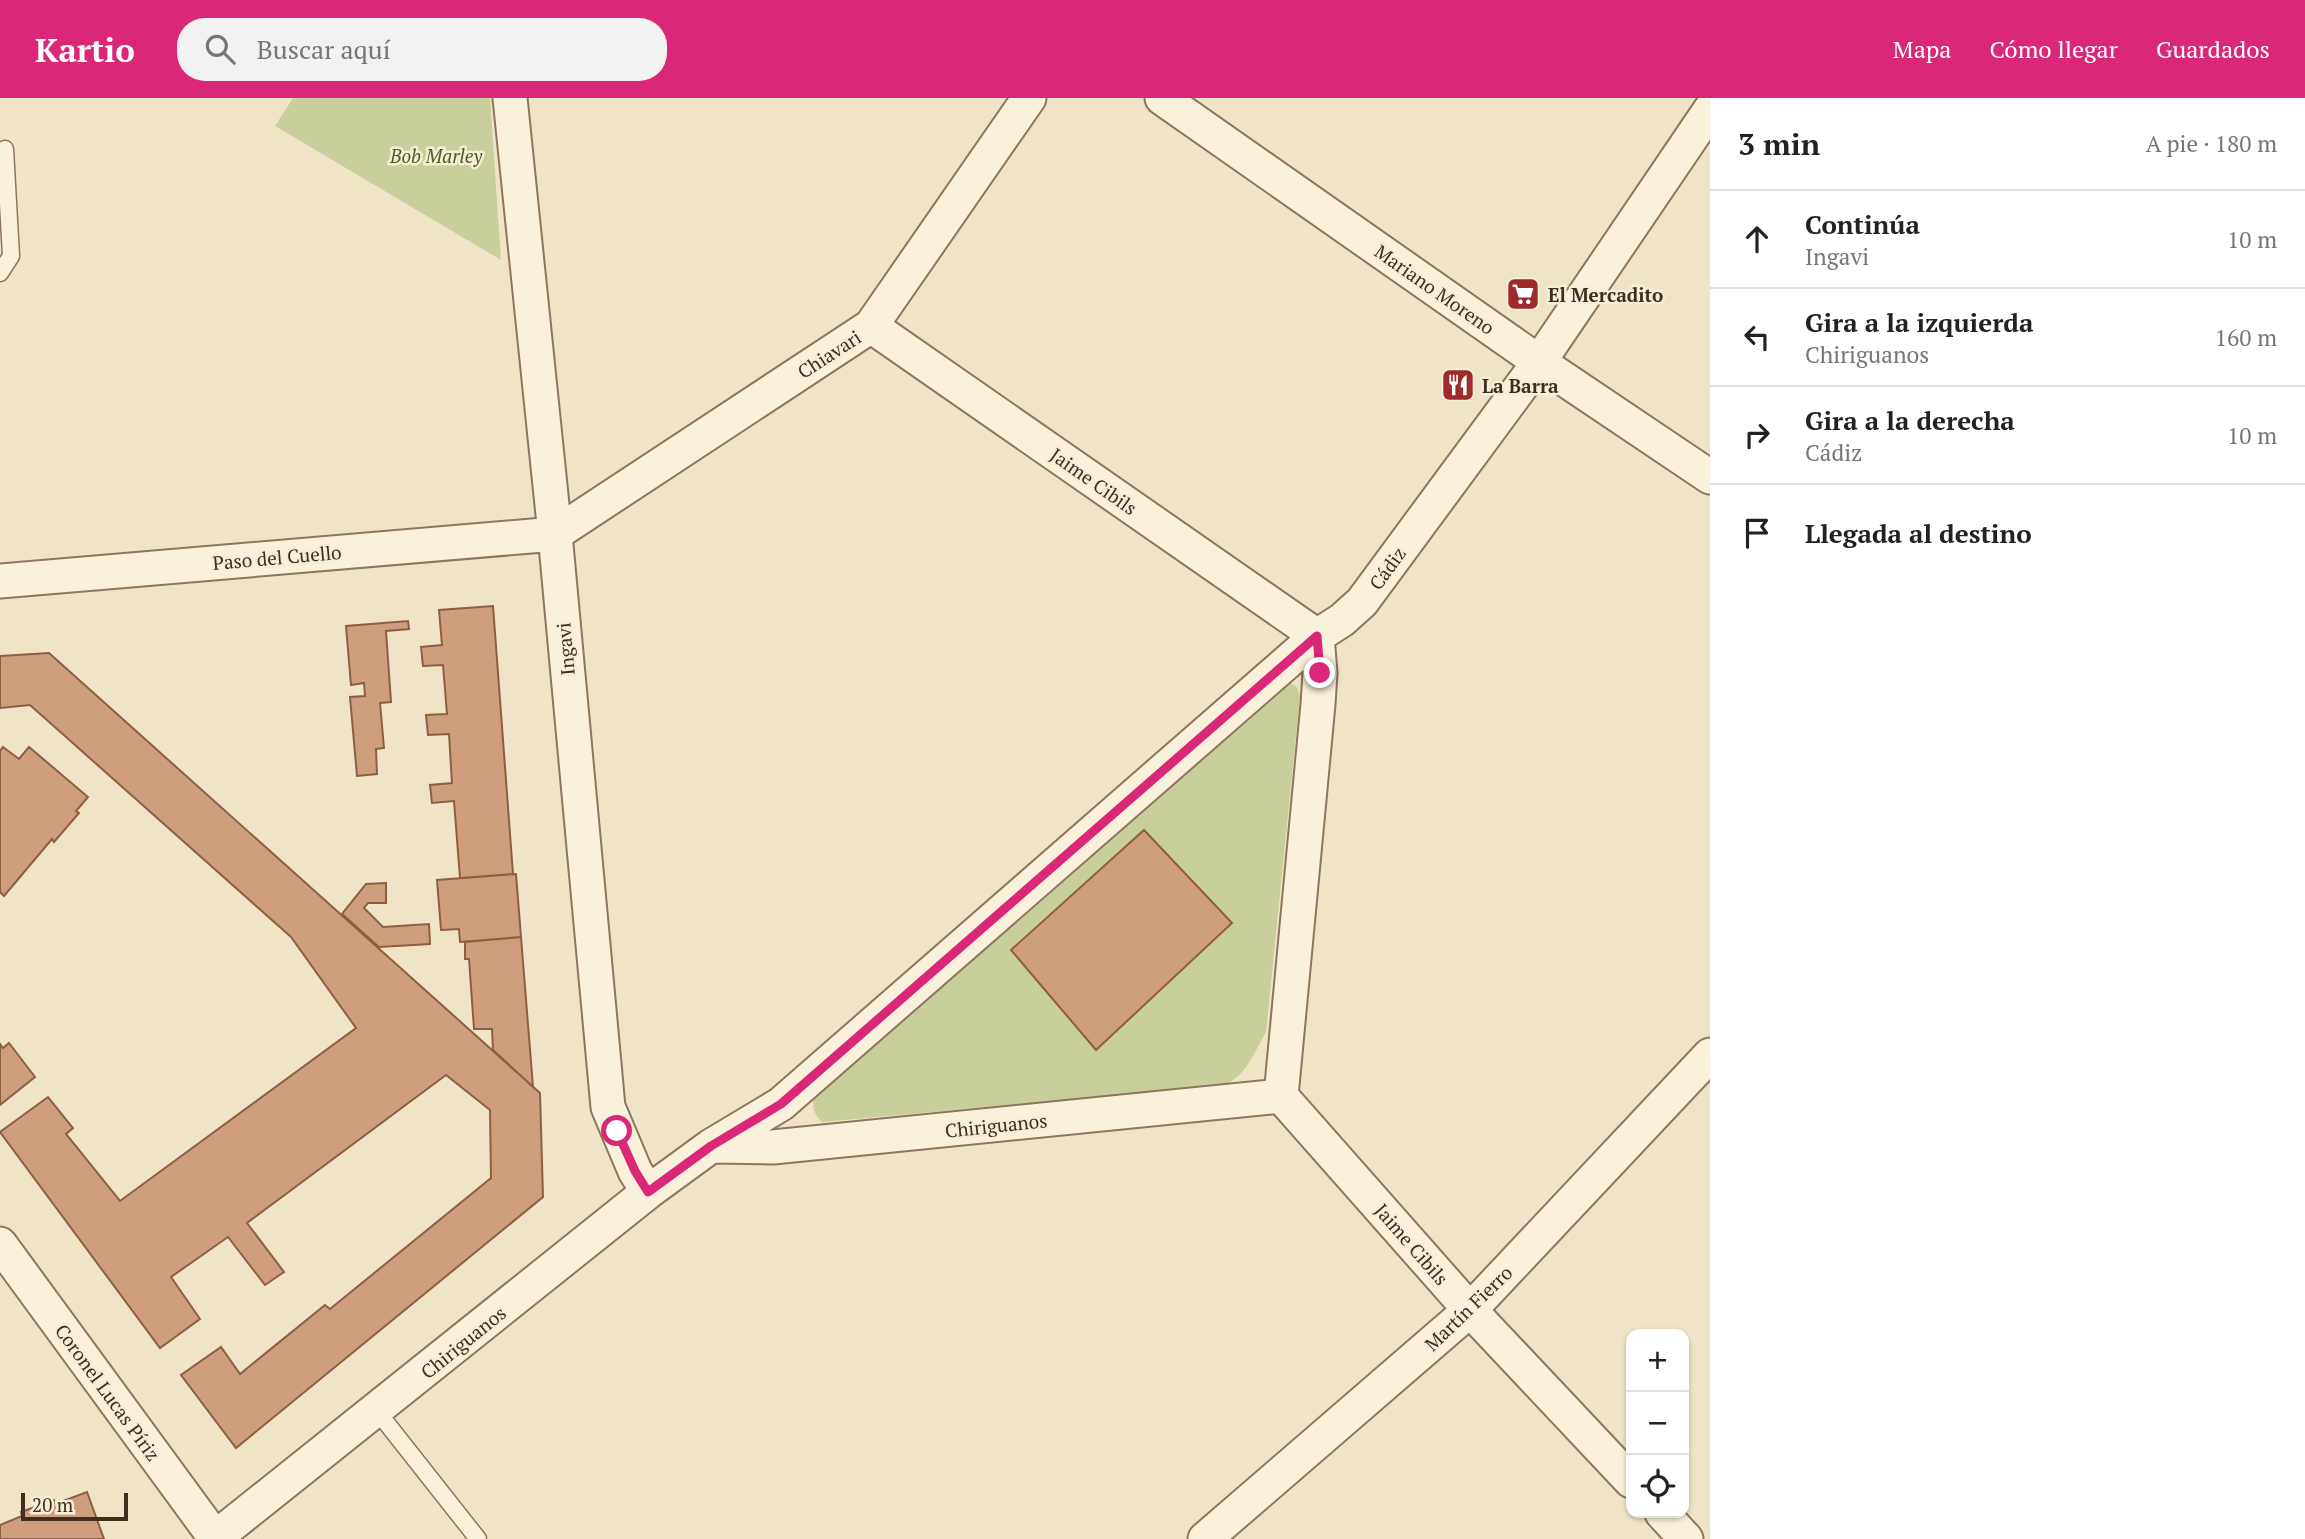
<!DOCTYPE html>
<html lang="es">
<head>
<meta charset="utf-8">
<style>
  :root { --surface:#fff; --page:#f2f2f2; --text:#222; --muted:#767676; --line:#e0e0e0; --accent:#db2777 }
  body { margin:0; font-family:"PT Serif",serif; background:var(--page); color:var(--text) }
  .controls { position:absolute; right:21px; bottom:21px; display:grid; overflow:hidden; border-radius:14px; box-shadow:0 2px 5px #0004 }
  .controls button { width:63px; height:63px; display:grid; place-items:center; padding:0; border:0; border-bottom:2px solid var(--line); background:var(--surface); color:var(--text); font:35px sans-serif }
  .scale { position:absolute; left:21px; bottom:18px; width:107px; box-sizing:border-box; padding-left:7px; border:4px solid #3d2e20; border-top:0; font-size:19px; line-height:24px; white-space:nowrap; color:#3d2e20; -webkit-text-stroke:5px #f7eed8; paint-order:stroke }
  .stop { position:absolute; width:21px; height:21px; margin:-16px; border:5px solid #db2777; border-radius:50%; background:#fff }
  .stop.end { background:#db2777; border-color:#fff; box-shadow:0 2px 7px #0008 }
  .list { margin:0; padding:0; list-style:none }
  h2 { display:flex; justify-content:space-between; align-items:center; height:91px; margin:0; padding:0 28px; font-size:30px }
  h2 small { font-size:23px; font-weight:400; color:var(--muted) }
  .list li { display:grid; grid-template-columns:46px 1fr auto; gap:21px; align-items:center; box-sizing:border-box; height:98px; padding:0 28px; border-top:2px solid var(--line) }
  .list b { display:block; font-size:26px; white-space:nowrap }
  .list p { margin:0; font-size:23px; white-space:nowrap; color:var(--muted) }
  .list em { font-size:23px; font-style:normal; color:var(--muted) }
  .icon { flex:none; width:38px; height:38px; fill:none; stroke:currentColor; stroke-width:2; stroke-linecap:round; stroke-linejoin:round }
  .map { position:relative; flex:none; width:1710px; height:1441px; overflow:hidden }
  header { display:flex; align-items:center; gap:42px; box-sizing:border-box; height:98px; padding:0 35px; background:var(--accent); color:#fff }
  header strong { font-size:33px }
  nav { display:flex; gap:38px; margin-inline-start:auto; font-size:24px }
  .search { width:490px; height:63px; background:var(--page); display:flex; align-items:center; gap:18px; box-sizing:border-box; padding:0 24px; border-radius:28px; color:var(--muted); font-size:26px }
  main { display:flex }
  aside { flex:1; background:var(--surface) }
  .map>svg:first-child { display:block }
  .green { fill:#c9cf9b }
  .building { fill:#cf9f7d; stroke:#8d5f41; stroke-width:2 }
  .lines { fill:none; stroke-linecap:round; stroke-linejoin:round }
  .service-casing { stroke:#8d765c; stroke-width:19 }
  .minor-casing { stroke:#8d765c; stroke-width:37 }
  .service { stroke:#faf1dc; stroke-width:16 }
  .minor { stroke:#faf1dc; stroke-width:33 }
  .route { stroke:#db2777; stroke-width:9 }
  .labels { text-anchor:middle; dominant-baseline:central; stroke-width:5; stroke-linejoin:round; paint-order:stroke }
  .park-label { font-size:19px; font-style:italic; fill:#4d5a26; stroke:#f7eed8 }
  .street-label { font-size:19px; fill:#3d2e20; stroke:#f7eed8 }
  .poi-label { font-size:19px; font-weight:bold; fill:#3d2e20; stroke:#f7eed8; text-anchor:start }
</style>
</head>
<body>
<header>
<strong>Kartio</strong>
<div class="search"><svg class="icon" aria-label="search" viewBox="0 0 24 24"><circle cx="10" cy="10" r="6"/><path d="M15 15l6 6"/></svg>Buscar aquí</div>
<nav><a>Mapa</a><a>Cómo llegar</a><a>Guardados</a></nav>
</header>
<main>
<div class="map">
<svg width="1710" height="1441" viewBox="0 0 1710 1441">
  <rect width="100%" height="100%" fill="#f0e4c8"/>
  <path class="green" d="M293 0H490L501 162 275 28Z
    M1289 584 1297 589 1300 598 1266 934C1254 955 1246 979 1222 988L833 1023 822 1024C812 1014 812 1008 815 996Z"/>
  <path class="building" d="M493 508 513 776 460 780 454 703 432 705 430 687 452 685 449 636 428 637 426 617 447 616 443 567 423 568 421 549 442 547 439 512Z
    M408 523 409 531 386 533 391 604 380 605 384 650 376 651 377 676 357 678 350 599 365 598 364 585 351 587 346 528Z
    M49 555 540 995 543 1099 236 1350 181 1277 221 1249 240 1276 325 1207 330 1211 491 1080 490 1012 446 977 247 1125 284 1174 265 1187 228 1139 171 1179 200 1221 160 1250 0 1034 48 999 73 1030 66 1036 120 1103 356 930 291 839 30 607 0 610V558Z
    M3 649 19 661 29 649 88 699 76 713 79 715 54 744 52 741 4 798 0 794V653Z
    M1144 732 1232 825 1096 952 1011 852Z
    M516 776 521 839 460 844 459 831 441 832 437 782Z
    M386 785V805H368L364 810 383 829 429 826 430 846 379 849 342 816 366 786Z
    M521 839 533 989 493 952 492 931H474L469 861H465V844Z
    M9 945 35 979 0 1007V946L3 950Z
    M87 1394 104 1441H0V1427L22 1418 21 1414 54 1402 55 1406Z"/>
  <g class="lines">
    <defs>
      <path id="service" d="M0 175 11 158 5 51
        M377 1313 478 1441"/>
      <path id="minor" d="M510 0 555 436 608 1009 635 1073 648 1094
        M1162 0 1539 264 1710 379
        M871 228 1317 538
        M0 483 555 436 871 228 1029 0
        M1281 998 1470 1212 1631 1383
        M1281 998 1318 606 1320 575 1317 538
        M711 1048 773 1049 1281 998
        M0 1146 216 1441
        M1662 1415 1686 1441
        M215 1440 648 1094 711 1048 781 1006 1317 538 1342 522 1362 504 1539 264 1710 12
        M1205 1441 1470 1212 1710 957"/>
    </defs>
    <use href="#service" class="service-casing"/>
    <use href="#minor" class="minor-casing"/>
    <use href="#service" class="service"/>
    <use href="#minor" class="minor"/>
  </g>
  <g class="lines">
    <path class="route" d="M617 1033 635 1073 648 1094 711 1048 781 1006 1317 538 1320 575"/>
  </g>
  <defs>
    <symbol id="supermarket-square" viewBox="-11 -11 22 22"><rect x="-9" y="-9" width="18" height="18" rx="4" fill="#9e2a2b" stroke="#f7eed8"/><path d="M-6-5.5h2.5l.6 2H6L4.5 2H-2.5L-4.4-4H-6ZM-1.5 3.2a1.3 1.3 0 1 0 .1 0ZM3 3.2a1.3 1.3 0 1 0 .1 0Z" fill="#fff"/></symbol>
    <symbol id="restaurant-square" viewBox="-11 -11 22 22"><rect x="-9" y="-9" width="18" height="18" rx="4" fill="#9e2a2b" stroke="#f7eed8"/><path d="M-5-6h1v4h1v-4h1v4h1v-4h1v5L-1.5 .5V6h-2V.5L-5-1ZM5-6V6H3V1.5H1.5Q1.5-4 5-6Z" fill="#fff"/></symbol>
  </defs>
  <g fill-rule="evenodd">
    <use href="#supermarket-square" x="1504" y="177" width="38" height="38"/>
    <use href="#restaurant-square" x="1439" y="268" width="38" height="38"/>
  </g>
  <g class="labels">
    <g class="park-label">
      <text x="436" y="57">Bob Marley</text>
    </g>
    <g class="street-label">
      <text transform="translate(1435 191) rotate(35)">Mariano Moreno</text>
      <text transform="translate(829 256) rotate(-33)">Chiavari</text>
      <text transform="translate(1094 383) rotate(35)">Jaime Cibils</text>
      <text transform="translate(277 459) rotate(-5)">Paso del Cuello</text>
      <text transform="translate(1387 470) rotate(-54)">Cádiz</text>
      <text transform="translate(565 551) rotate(-95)">Ingavi</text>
      <text transform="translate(996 1027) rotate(-6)">Chiriguanos</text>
      <text transform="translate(1412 1146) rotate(49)">Jaime Cibils</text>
      <text transform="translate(1468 1210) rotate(-44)">Martín Fierro</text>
      <text transform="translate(463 1244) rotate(-39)">Chiriguanos</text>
      <text transform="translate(108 1294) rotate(54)">Coronel Lucas Píriz</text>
    </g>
    <g class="poi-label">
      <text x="1548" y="196">El Mercadito</text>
      <text x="1482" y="287">La Barra</text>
    </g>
  </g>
</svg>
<div class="controls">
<button>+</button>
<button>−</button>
<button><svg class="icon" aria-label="locate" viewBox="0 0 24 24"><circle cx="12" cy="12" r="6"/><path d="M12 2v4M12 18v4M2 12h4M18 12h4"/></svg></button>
</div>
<div class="scale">20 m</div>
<div class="stop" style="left:617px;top:1033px"></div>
<div class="stop end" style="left:1320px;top:575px"></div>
</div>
<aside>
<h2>3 min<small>A pie · 180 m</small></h2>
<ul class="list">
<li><svg class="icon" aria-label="ahead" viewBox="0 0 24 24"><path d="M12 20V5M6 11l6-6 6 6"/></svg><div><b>Continúa</b><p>Ingavi</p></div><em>10 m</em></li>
<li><svg class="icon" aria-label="left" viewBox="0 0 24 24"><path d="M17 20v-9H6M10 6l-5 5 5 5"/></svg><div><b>Gira a la izquierda</b><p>Chiriguanos</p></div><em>160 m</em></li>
<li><svg class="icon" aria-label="right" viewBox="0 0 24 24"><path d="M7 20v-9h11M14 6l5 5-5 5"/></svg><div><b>Gira a la derecha</b><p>Cádiz</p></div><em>10 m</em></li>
<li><svg class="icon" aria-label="arrive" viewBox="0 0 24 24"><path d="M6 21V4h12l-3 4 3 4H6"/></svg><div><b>Llegada al destino</b></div></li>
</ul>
</aside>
</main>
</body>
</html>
